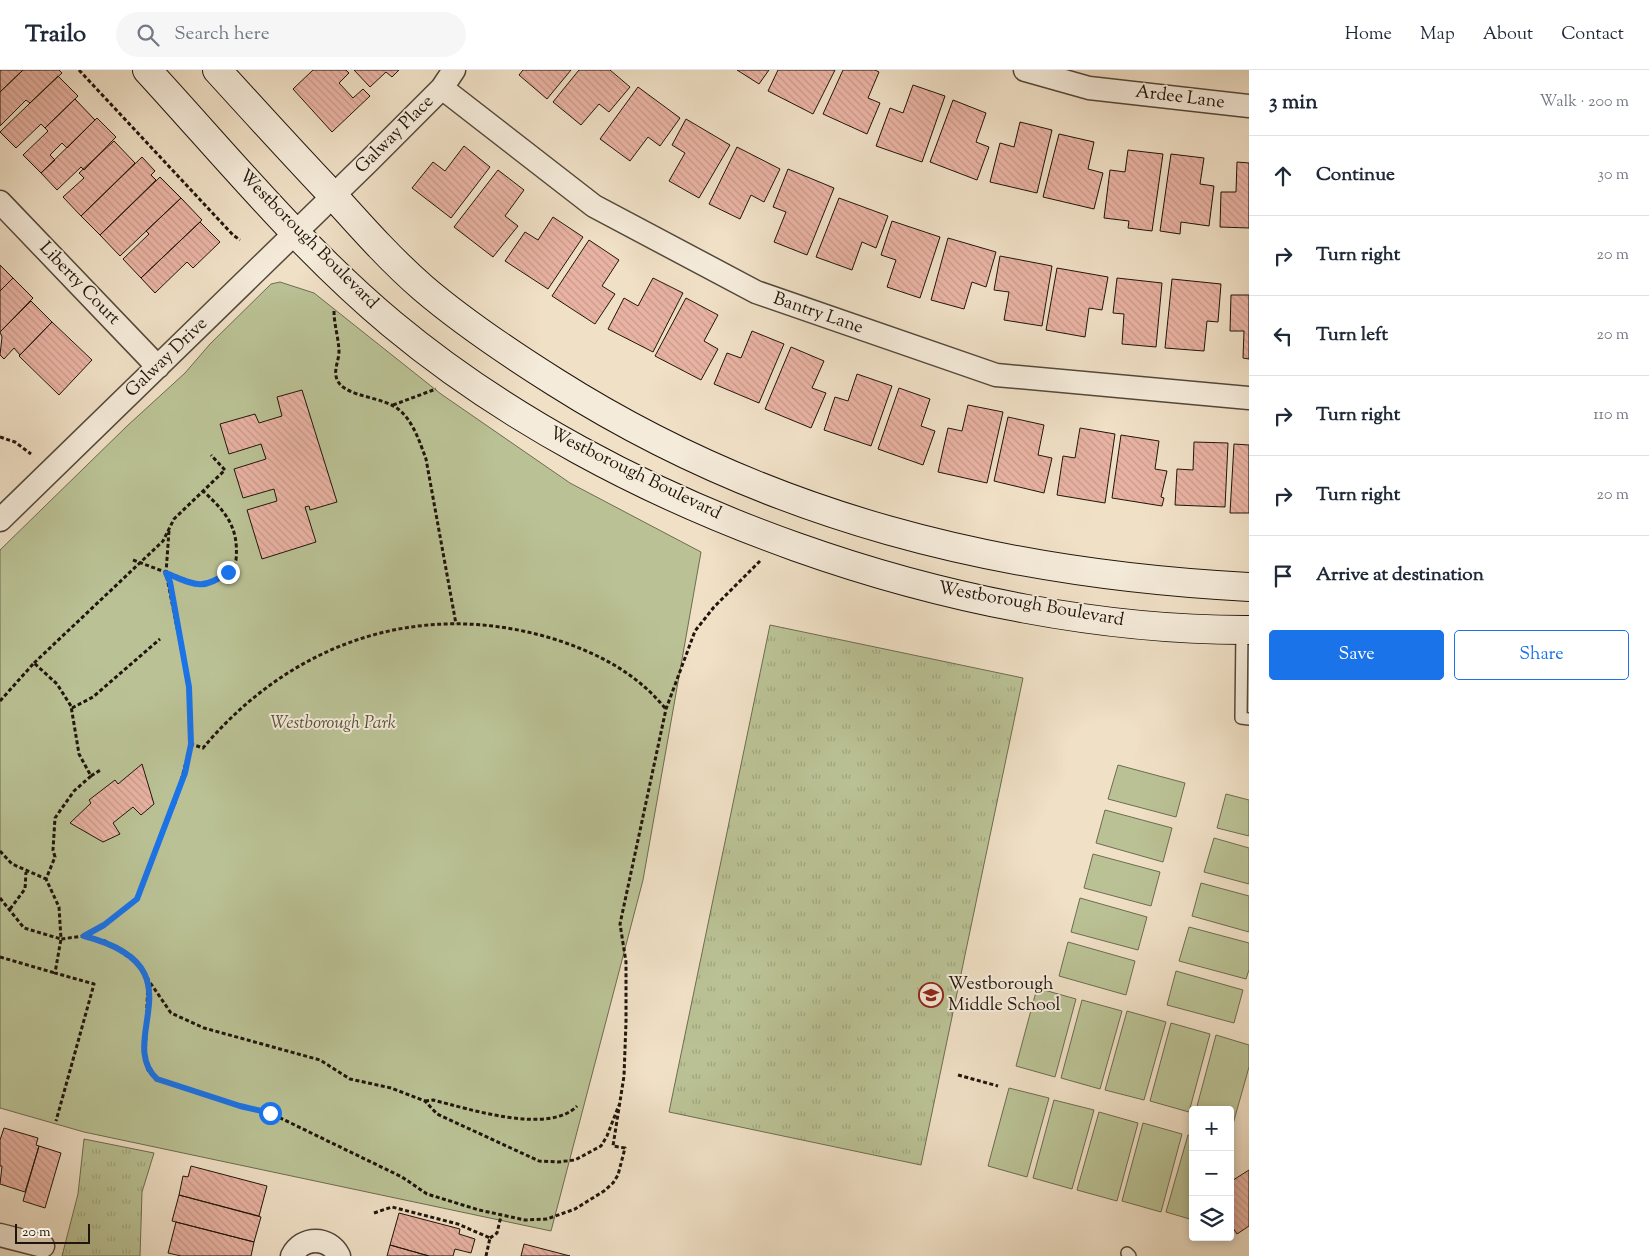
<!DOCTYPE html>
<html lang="en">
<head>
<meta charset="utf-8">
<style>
  :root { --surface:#fff; --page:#f6f6f7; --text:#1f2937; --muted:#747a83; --line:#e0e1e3; --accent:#1a73e8 }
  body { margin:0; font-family:"Sorts Mill Goudy",serif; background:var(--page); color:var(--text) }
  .controls { position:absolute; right:15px; bottom:15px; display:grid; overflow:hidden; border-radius:5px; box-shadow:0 2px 8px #0003 }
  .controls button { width:45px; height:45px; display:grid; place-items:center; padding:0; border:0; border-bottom:1px solid var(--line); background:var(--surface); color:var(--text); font:25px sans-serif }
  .scale { position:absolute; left:15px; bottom:12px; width:75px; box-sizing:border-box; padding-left:5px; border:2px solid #20150c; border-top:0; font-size:14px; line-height:18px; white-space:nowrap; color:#20150c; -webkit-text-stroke:4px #f5ebda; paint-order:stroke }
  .stop { position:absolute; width:15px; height:15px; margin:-11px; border:4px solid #1a73e8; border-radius:50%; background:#fff }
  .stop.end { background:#1a73e8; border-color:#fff; box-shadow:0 1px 5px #0008 }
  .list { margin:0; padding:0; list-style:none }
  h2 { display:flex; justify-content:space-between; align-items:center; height:65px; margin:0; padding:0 20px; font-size:21px }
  h2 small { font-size:16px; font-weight:400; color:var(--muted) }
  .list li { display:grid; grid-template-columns:32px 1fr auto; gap:15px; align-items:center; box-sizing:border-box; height:80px; padding:0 20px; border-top:1px solid var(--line) }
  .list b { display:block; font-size:19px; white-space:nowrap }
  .list em { font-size:16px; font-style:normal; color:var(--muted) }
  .actions { display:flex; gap:10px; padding:15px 20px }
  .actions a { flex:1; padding:11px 0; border:1px solid var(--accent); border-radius:5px; text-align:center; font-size:18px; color:var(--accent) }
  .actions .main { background:var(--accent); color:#fff }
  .icon { flex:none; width:28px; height:28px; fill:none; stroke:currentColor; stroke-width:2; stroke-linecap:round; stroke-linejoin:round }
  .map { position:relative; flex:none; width:1249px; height:1186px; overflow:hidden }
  header { display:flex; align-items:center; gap:30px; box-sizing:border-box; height:70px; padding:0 25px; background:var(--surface); border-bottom:1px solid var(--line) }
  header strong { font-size:24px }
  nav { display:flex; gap:28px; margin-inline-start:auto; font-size:18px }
  .search { width:350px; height:45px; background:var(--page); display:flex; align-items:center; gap:12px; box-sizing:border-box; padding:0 18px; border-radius:28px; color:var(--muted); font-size:19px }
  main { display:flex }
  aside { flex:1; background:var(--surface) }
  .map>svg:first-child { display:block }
  .grass { fill:url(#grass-tufts); stroke:#6d6c50 }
  .park { fill:#bac295; stroke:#6d6c50 }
  .building { fill:url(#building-back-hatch); stroke:#20150c }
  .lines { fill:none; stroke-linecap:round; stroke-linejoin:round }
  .lane-casing { stroke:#54483a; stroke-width:14 }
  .street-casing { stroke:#54483a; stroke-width:25 }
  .secondary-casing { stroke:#20150c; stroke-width:30 }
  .path { stroke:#20150c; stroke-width:3; stroke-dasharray:4 2.5; stroke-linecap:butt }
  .lane { stroke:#f5ebda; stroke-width:11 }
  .street { stroke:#f5ebda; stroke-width:22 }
  .secondary { stroke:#f5ebda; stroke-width:28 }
  .route { stroke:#1a73e8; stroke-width:6 }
  .labels { text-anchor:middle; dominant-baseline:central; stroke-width:4; stroke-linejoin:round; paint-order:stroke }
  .street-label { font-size:18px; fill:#20150c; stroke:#f5ebda }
  .park-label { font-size:18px; font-style:italic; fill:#56523c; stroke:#f5ebda }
  .poi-label { font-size:18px; fill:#20150c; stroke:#f5ebda; text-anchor:start }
</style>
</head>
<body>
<header>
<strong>Trailo</strong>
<div class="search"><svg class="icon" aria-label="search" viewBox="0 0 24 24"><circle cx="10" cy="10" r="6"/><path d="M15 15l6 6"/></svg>Search here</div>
<nav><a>Home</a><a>Map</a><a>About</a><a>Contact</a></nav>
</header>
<main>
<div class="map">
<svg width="1249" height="1186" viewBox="0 0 1249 1186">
  <defs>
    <pattern id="grass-tufts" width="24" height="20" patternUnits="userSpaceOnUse" patternTransform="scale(1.25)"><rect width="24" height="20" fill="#bac295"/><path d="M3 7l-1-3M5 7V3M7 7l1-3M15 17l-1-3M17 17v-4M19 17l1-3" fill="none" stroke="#a0a67f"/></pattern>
    <pattern id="building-back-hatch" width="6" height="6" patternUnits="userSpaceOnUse" patternTransform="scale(1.25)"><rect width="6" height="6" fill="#e9b3a3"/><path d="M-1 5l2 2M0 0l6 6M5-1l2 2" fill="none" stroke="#c8998b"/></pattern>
  </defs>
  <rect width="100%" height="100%" fill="#f0e0c6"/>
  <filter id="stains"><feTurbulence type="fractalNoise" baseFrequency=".004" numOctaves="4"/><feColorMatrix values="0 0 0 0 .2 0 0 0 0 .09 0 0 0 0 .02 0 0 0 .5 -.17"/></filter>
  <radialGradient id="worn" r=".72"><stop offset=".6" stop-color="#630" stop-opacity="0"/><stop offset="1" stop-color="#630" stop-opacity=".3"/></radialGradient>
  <path class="grass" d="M770 555 1023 608 921 1095 669 1042Z
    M84 1069 154 1083 142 1122 140 1186H62L78 1124Z"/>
  <path class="park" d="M280 212 314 223 441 324 570 413 701 482 643 810 551 1161 84 1062 0 1038V480L127 356 185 303 210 274 271 214Z
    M1118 695 1185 713 1176 747 1108 729Z
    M1226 724 1249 730V766L1217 758Z
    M1105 740 1172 758 1163 792 1096 773Z
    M1214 768 1249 778V814L1204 802Z
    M1093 784 1160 802 1151 836 1084 818Z
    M1201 813 1249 826V862L1192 846Z
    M1080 828 1147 847 1138 880 1071 862Z
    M1189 857 1249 873V900L1246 909 1179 891Z
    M1068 872 1135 891 1126 925 1059 906Z
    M1176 901 1243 920 1234 953 1167 935Z
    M1037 918 1076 929 1055 1007 1016 996Z
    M1082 930 1122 941 1100 1019 1061 1008Z
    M1127 941 1166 952 1144 1030 1105 1020Z
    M1171 953 1210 964 1189 1042 1150 1031Z
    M1216 965 1249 975V997L1233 1054 1230 1053V1040H1196Z
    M1009 1018 1049 1028 1027 1107 988 1096Z
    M1054 1030 1094 1040 1072 1119 1033 1108Z
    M1099 1042 1138 1053 1117 1131 1077 1120Z
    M1143 1053 1182 1064 1161 1142 1122 1131Z
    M1188 1065 1193 1066V1150L1166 1142Z"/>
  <path class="building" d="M0 0H23L0 22Z
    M23 0H59L62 3 30 33 26 30 0 56V22Z
    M313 0H346L349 3 339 13 353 28 363 19 370 26 332 62 293 19Z
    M354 0H399L392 7 386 2 370 17Z
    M523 0H571L547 29 519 5Z
    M579 0H610L630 17 609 42 599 34 581 55 553 32Z
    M737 0H769L759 14Z
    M778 0H835L813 44 768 21Z
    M843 0H875L879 2 868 28 880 33 867 64 823 44Z
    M58 6 78 26 45 58 41 54 16 78 0 62Z
    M913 15 945 26 922 92 876 76 890 38 903 43Z
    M638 17 680 48 660 76 648 67 630 91 600 69Z
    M75 29 95 50 67 78 62 73 50 85 55 90 41 103 23 85 48 61 45 58Z
    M953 30 986 43 976 72 989 77 977 110 930 92Z
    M97 48 116 67 84 100 81 97 57 120 41 103Z
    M686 49 730 75 699 128 669 111 685 83 672 75Z
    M1020 52 1052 60 1037 123 990 112 1000 73 1014 77Z
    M1059 64 1094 72 1088 99 1103 103 1094 139 1043 127Z
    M114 71 135 93 81 146 63 127 84 108 79 103Z
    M464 76 490 97 451 148 412 118 433 92 445 101Z
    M737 77 780 99 764 132 751 125 740 149 709 134Z
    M1128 80 1163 84 1152 161 1128 158 1129 151 1104 148 1110 100 1125 102Z
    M1171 84 1204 88 1200 114 1214 116 1209 156 1181 152 1180 164 1160 161Z
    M142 87 155 101 151 105 156 110 100 165 81 146Z
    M1237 92 1249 93V158L1220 157 1221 122H1236Z
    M788 99 834 118 807 185 774 172 786 142 773 137Z
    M498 100 524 120 505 146 518 156 493 187 454 157Z
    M160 107 181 128 120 186 100 165Z
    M181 128 202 150 141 208 123 189 149 164 146 161Z
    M839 128 888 146 876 178 862 172 852 200 816 187Z
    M553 147 583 167 548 219 505 191 525 162 538 170Z
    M892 151 940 167 920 228 887 217 896 190 881 185Z
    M200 152 220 172 193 198 187 192 155 223 141 208Z
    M948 168 996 182 986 217 972 212 964 239 931 230Z
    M589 170 619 190 602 216 615 224 595 254 552 226Z
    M1000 186 1052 196 1042 256 1004 250 1009 222 994 220Z
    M0 195 13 208 0 221Z
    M1057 198 1108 207 1102 240 1089 238 1085 267 1046 260Z
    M13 208 33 228 0 262V221Z
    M653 208 683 223 653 282 608 259 624 228 638 236Z
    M1117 208 1162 213 1156 277 1122 274 1124 244 1113 243Z
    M1172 209 1221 214 1218 252 1207 251 1204 281 1165 278Z
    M1231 225H1249V289L1243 288 1244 261H1230Z
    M686 228 718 245 704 271 718 279 701 310 655 286Z
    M31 231 52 252 20 285 14 278 4 289 0 285 2 267 0 262Z
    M52 252 92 290 59 325 19 286Z
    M752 261 784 274 759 333 714 314 727 283 741 288Z
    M791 277 824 291 812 318 826 323 811 358 765 339Z
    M857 304 892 316 871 376 824 360 835 327 848 331Z
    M899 318 930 329 921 356 935 361 923 395 878 379Z
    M302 320 337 432 310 440 309 436 305 437 316 472 262 489 247 440 277 431 274 419 243 428 234 399 266 389 261 374 229 384 220 354 255 344 259 353 282 346 277 327Z
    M968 335 1003 342 987 413 938 402 948 358 962 361Z
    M1008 347 1044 355 1038 385 1052 388 1044 423 994 411Z
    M1080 358 1115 364 1105 433 1057 425 1063 386 1075 388Z
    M1121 365 1159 371 1155 399 1167 401 1161 427 1164 428 1162 436 1112 428Z
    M1194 372 1228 373 1225 437 1175 435 1177 399 1193 400Z
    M1234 374 1249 375V443H1230Z
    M142 694 154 734 141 745 133 737 113 753 120 764 103 772 70 753 91 733 89 730 115 710 118 714Z
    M4 1058 38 1068 36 1075 39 1076 25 1122 0 1114 2 1096H0V1070Z
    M39 1076 61 1083 45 1138 23 1131Z
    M191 1096 267 1116 259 1146 179 1125 183 1106 188 1107Z
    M1249 1100V1156L1237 1164 1230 1154V1112Z
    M179 1125 261 1147 254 1172 172 1151Z
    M399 1143 460 1159 459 1164 475 1169 471 1183 455 1179 453 1186H429L390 1175Z
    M176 1152 254 1172 251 1186H181L168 1183Z
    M524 1174 570 1186H521Z
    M390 1175 429 1186H387Z"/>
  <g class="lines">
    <defs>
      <path id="lane" d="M1242 560 1241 648 1249 649
        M1127 1183 1130 1186"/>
      <path id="street" d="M1025 0 1089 18 1249 36
        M442 18 594 136 756 222 996 305 1249 328
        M0 132 158 297
        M0 450 368 92 442 18 454 0
        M0 1165 43 1176
        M292 1186C302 1166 329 1166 339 1186"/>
      <path id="secondary" d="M147 0C226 86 302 179 392 254 614 439 961 561 1249 560
        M217 0C257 44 298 89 339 132 366 162 393 192 423 218 464 253 509 283 555 312 768 447 999 504 1249 517"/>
    </defs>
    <use href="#lane" class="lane-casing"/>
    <use href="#street" class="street-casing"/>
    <use href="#secondary" class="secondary-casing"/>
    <path class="path" d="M79 0 233 165 240 170
      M334 241C334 255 339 269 339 283 338 294 332 303 339 313 349 327 383 327 398 339 413 350 420 373 426 389L456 554
      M393 335 436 319
      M0 367 15 372 31 384
      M169 461 166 503 189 617 191 674 203 678C292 572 420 528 554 569 598 583 636 603 665 638
      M133 490 200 515C215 514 231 504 236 490 239 457 226 442 203 421
      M34 593 163 471 174 449 225 400 211 385
      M0 631 34 593 57 614 71 636 79 684 91 706 74 721 55 748 53 780 55 787 46 809 59 837 61 869 84 866 104 855 137 829 160 767 175 733 191 674
      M72 638 93 627 160 569
      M91 706 102 699
      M0 781 12 794 46 809
      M0 828 24 858 61 869 55 903 94 914 56 1051
      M10 839 25 819 26 802
      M84 866 105 871 136 892 171 943 204 958 320 990 350 1009 391 1018 425 1031 437 1044 539 1091 558 1092 575 1090 601 1076 607 1066 619 1035
      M0 887 55 903
      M148 908 145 991 148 1000 157 1009 240 1037 270 1043 402 1107 427 1124 479 1140 525 1150 547 1149 575 1139 604 1121 613 1113 618 1105 625 1078 613 1076 624 1006 626 952V892L620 854 666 639 695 561 714 537 760 491
      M958 1005 998 1016
      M425 1031 433 1030C469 1039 549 1065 577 1036
      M374 1143 392 1137 458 1154 490 1168 486 1186
      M490 1168 497 1163 501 1146"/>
    <use href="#lane" class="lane"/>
    <use href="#street" class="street"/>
    <use href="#secondary" class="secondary"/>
  </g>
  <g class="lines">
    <path class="route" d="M228 502C202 522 193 514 166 503L170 512 189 617 191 674 185 703 137 829 104 855 84 866C203 897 114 969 157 1009L240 1036 270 1043"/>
  </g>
  <defs>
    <symbol id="school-ring" viewBox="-11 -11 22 22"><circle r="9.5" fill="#f5ebda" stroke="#8f2418" stroke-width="1.5"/><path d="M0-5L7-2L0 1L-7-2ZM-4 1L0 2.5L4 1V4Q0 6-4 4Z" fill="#8f2418"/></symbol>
  </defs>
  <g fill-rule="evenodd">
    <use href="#school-ring" x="917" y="911" width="28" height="28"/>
  </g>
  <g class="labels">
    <g class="street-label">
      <text transform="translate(1180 28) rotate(7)">Ardee Lane</text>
      <text transform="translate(395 65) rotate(-45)">Galway Place</text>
      <text transform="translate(308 170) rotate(45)">Westborough Boulevard</text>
      <text transform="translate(79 214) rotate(46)">Liberty Court</text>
      <text transform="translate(818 244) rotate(19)">Bantry Lane</text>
      <text transform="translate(167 288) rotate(-44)">Galway Drive</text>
      <text transform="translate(635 404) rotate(26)">Westborough Boulevard</text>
      <text transform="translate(1031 535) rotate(10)">Westborough Boulevard</text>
    </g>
    <g class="park-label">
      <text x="333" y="654">Westborough Park</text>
    </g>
    <g class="poi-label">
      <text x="948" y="915">Westborough<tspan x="948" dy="21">Middle School</tspan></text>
    </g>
  </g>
  <rect width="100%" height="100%" filter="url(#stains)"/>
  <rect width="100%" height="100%" fill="url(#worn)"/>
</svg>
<div class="controls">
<button>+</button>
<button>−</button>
<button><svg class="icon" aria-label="layers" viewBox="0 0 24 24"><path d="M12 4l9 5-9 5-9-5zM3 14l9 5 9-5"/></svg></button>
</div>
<div class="scale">20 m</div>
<div class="stop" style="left:270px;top:1043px"></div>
<div class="stop end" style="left:228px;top:502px"></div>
</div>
<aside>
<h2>3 min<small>Walk · 200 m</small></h2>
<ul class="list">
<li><svg class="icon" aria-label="ahead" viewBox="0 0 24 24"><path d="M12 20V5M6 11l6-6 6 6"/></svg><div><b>Continue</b></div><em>30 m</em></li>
<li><svg class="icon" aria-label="right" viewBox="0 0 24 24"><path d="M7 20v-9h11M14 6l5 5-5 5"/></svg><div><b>Turn right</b></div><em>20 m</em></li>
<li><svg class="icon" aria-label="left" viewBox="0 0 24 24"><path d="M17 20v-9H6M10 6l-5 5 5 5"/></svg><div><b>Turn left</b></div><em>20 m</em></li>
<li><svg class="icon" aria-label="right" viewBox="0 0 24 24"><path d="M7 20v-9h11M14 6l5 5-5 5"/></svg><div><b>Turn right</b></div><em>110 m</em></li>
<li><svg class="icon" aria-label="right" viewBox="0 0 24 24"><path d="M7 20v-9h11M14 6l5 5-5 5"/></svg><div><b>Turn right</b></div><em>20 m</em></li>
<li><svg class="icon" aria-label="arrive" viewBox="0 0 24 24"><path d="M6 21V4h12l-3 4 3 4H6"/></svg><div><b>Arrive at destination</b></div></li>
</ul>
<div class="actions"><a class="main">Save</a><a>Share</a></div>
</aside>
</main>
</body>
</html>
